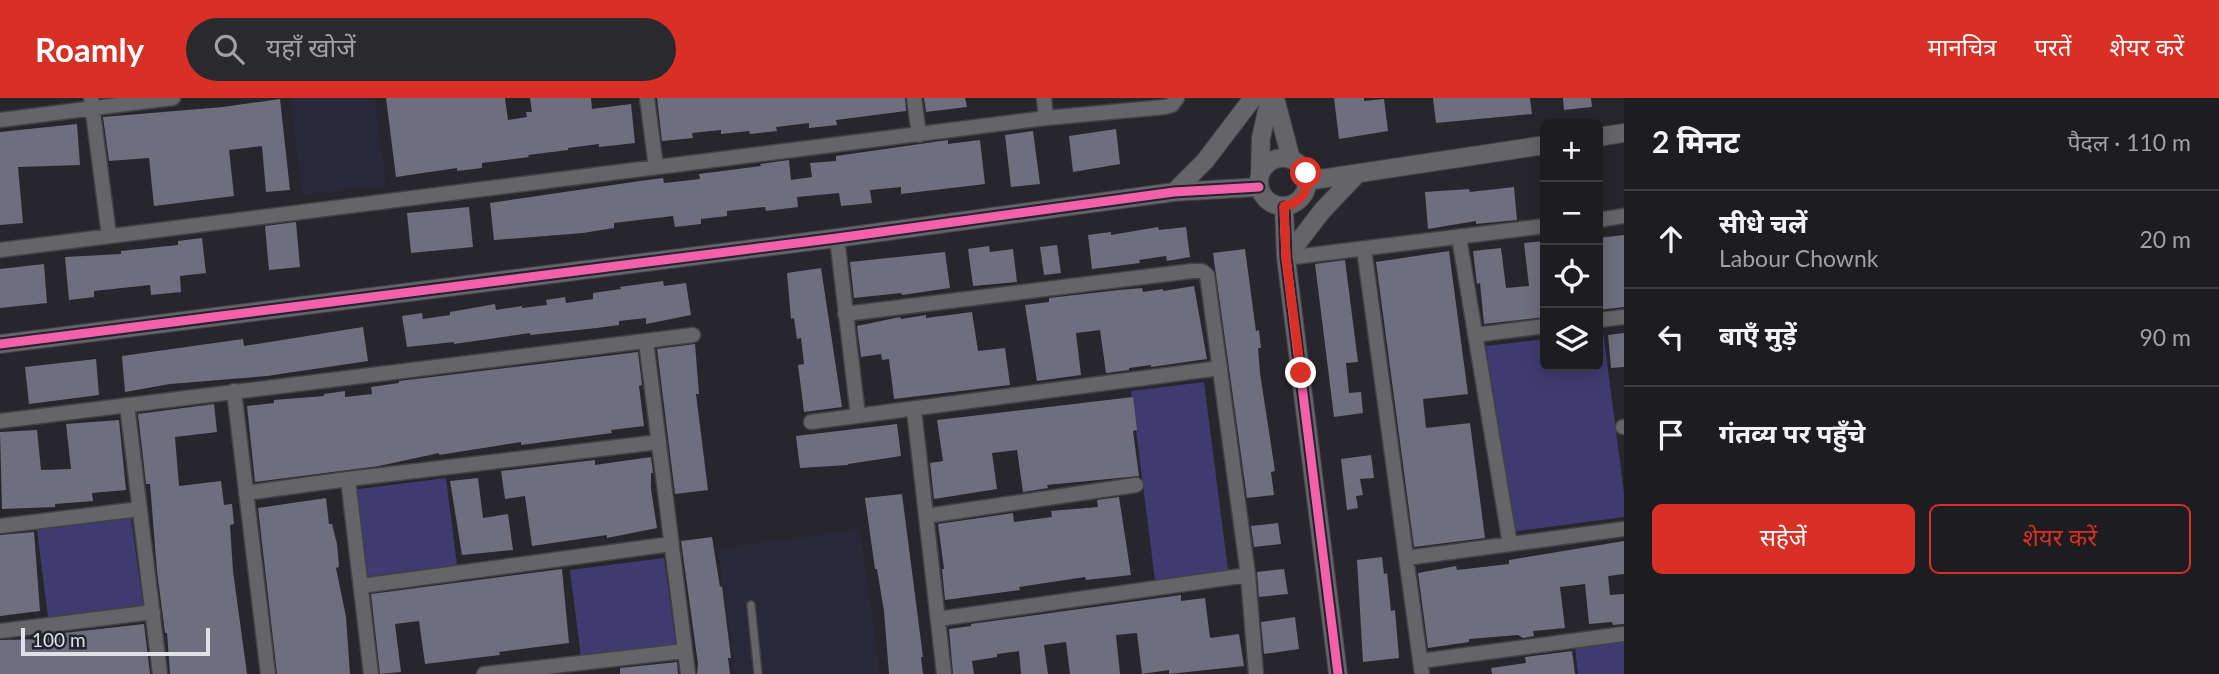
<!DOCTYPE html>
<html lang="hi">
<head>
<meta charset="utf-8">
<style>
  :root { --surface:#1c1c21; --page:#29292e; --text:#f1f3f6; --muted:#a0a1a5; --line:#3a3a3f; --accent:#d93025 }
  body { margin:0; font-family:Lato,"Noto Sans Devanagari",sans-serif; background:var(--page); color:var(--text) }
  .controls { position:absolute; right:21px; top:21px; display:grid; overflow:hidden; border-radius:10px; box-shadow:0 4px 18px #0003 }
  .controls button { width:63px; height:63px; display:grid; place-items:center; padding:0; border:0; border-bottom:2px solid var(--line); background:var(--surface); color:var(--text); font:35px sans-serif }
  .scale { position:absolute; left:21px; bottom:18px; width:189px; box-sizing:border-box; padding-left:7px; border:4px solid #e0e0e8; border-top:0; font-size:19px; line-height:24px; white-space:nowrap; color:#e0e0e8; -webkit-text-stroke:5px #23232f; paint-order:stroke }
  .stop { position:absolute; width:21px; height:21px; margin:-16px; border:5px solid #d93025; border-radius:50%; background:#fff }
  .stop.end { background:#d93025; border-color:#fff; box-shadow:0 2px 7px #0008 }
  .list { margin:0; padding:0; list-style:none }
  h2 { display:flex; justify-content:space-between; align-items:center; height:91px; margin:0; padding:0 28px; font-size:30px }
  h2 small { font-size:23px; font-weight:400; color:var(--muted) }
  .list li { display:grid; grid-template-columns:46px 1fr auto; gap:21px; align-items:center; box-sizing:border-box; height:98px; padding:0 28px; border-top:2px solid var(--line) }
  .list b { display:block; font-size:26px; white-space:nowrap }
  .list p { margin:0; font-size:23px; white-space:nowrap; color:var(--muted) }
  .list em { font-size:23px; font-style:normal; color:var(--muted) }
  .actions { display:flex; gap:14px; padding:21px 28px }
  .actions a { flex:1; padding:16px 0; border:2px solid var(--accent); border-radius:10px; text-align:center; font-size:24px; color:var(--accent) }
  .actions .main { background:var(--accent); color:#fff }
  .icon { flex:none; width:38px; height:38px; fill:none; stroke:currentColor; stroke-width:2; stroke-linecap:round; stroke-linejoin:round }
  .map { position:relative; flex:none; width:1624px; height:576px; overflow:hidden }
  header { display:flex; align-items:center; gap:42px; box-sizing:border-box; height:98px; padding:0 35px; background:var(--accent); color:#fff }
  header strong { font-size:33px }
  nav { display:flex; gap:38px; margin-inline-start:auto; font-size:24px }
  .search { width:490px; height:63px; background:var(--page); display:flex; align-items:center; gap:18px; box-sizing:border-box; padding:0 24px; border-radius:38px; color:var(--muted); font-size:26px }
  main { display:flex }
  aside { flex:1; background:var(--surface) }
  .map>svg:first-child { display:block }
  .built { fill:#282838 }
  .green { fill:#3f3b70 }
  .building { fill:#6e6e7e }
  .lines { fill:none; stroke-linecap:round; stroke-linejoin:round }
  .service-casing { stroke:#424246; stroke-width:10 }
  .minor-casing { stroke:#424246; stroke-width:17 }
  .tertiary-casing { stroke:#424246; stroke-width:20 }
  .service { stroke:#656569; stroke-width:7 }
  .minor { stroke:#656569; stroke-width:14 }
  .tertiary { stroke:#656569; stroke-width:18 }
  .cycleway-casing { stroke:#23232f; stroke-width:13 }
  .cycleway { stroke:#f560ab; stroke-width:9 }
  .route { stroke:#d93025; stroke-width:9 }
</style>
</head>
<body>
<header>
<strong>Roamly</strong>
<div class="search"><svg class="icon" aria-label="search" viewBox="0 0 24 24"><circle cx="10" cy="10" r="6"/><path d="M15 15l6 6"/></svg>यहाँ खोजें</div>
<nav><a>मानचित्र</a><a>परतें</a><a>शेयर करें</a></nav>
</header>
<main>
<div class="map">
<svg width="1624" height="576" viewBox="0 0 1624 576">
  <rect width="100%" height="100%" fill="#26262c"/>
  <path class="built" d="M290 0H375L386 87 302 97Z
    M860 431 880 576H735L718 451Z"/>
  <path class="green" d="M1603 233 1624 395V419L1510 434 1486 248 1545 241V268H1598V234Z
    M1204 284 1228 472 1155 482 1131 293Z
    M446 380 457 467 363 479 351 392Z
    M131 420 143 507 48 519 37 432Z
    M664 460 676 547 581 559 570 472Z
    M1624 542V576H1578L1575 549Z"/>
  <path class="building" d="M386 0H505L508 22 527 19 526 14H532L530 0H591L592 11 631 6 635 45 599 49V46L568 50V52L528 57 529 59 482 65V70L457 73V70L396 79Z
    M657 0H905L906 13 836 22 837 27 809 30V25L776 29 777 33 750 36 749 33 721 36V32L692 35 693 40 662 43Z
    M924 0H965L967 9 926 14Z
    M1334 0H1364V3L1384 1 1388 33 1339 41Z
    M1433 0H1530L1532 16 1436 25Z
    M1563 0H1591L1592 9 1564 12Z
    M280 1 290 92 266 94 262 48 229 52 234 98 154 108 149 60 109 63 103 19 223 9Z
    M77 26 80 67 18 69 23 125 0 127V34Z
    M1116 31 1120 66 1073 74 1069 38Z
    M1033 33 1040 86 1011 89 1005 37Z
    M948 42V46L980 42 985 86 901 96V89L870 92 872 105 841 108 839 95 797 99 798 109 766 113 765 109 727 113V118L701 121V126L675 129 673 118 614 125V130L583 135 494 142 490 105 640 83 663 80 664 85 700 81 699 76 761 68 760 66 789 62 791 82 812 79 810 65 836 63V58Z
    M1514 89 1517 122 1476 126V123L1428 131 1425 94 1469 91 1470 94Z
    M469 109 473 149 411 155 407 115Z
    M296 124 300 169 269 172 265 128Z
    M1158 129 1159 132 1186 129 1190 159 1167 163 1166 158 1139 162 1140 165 1092 171 1088 137 1111 134V137Z
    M1624 137V209L1598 212V140Z
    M202 140 206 175 180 178 181 194 151 197 150 187 94 193V199L69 202 65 159 121 156V153L178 147V143Z
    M1545 143V219L1484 226 1480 185 1477 186 1473 153 1501 150 1506 190 1529 188 1524 145Z
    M1057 147 1061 175 1044 177 1040 149Z
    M989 148 990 154 1013 151 1017 184 973 188 968 151Z
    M1245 151 1256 233 1259 232 1261 250H1258L1260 275 1275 373 1271 374 1274 397 1247 400 1213 155Z
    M1449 153 1468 296 1423 301 1426 330 1470 325 1485 440 1414 449 1376 164Z
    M945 154 950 190 902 197 901 195 854 200 850 164Z
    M1345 162 1358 264 1346 265 1349 295 1361 294 1363 315 1334 319 1315 166Z
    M44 166 47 205 0 210V171Z
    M821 170 842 309 804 314 798 267 804 266 801 240 797 241 794 220 791 221 787 175Z
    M663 183 664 188 686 185 691 217 646 226V220L619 223V227L597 230 530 237V235L454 246V244L407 249 402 218 422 215 423 221 450 217V214L495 206 496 212 522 208V210L547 207 546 202 565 199 566 205 593 201V195L621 191 620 189Z
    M1194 188 1207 261 1151 269V267L1129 270V272L1106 275 1100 232 1076 235 1081 277 1037 283 1025 207 1049 204V200L1119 192 1142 190 1143 194 1163 191V193Z
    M972 214 978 253 1005 250 1010 287 894 301 889 261 882 262 881 256 861 259 857 228 900 219 901 221 926 217V220Z
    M363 229 368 263 267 278 170 286 125 294 122 258 243 241 244 248Z
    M1624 235V269L1611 270 1608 237Z
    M695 246 699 296H696L708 392 675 396 657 251Z
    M638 254 642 287 639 288 644 328 611 332 612 335 521 347V344L439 357V355L379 368 255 384 247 308 274 305V302L324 298V296L345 293V299L372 296 371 289 399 285V283Z
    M96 261 99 297 29 306 25 269Z
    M1133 299 1137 332 1133 333 1139 378 1047 387 1048 390 1023 394 1017 352 992 355 997 391 934 401 930 365 943 363 937 322Z
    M214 306 217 334 175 339 179 388 221 383 224 407 232 406 234 426 230 427 233 473 247 576H170L167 535H165L157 473 150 386H146L138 316Z
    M119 322 126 392 92 395 93 403 55 406V409L2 411 0 334 37 332 41 372 71 371 66 326Z
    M897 326 901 358 848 366V367L800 370 796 338Z
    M1371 357 1374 380 1360 381 1363 397 1356 398 1358 410 1347 412 1341 361Z
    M651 359 653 375H651V391L657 430 607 440V437L532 448 525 398 505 401 501 373 595 362V367Z
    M478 380 483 420 508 416 513 452 462 457 450 383Z
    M902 396 923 559H921L923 576H889L884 513 877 471H875L865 400Z
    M1119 399 1131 477 1086 482 1085 479 1019 489 1020 492 945 502 942 471H944L938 426 1013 415 1014 424 1052 419 1051 413 1098 409 1097 402Z
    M326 400 329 426H332L337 446 339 469 336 470 346 519 350 576H277L258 410Z
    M1278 425 1281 446 1254 449 1251 428Z
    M34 434 40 513 0 518V437Z
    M712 439 720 489 722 488 731 560H728L730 576H697L698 566 681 443Z
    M1624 443V476L1608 478 1610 497 1624 496V526L1613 527 1612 524 1589 526 1585 486 1560 489 1565 530 1533 533 1534 538 1523 540 1518 537 1469 541V544L1428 550 1418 475 1456 468 1457 472 1509 466V462Z
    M1382 459 1384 476 1387 475 1391 513 1395 512 1399 560 1363 564 1357 462Z
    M562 471 569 545 499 554 500 557 425 566 419 523 395 526 401 574 380 576 371 496Z
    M1284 471 1288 496 1259 499 1257 474Z
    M1181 497V503L1205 500 1210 540 1239 536 1244 568 1169 576V572L1142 576 1137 535 1116 537 1120 576H1070L1066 544 1044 547 1048 576H1021L1019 553 997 556V559L972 563 974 576H953L949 531 971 528V526Z
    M1295 519 1299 551 1264 556 1261 524Z
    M144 526 150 576H0V542L46 541V537Z
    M1572 553 1575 576H1492L1491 570 1526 565 1525 559Z
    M677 564 678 576H620V570Z"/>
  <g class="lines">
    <defs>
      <path id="service" d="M751 507 758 576"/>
      <path id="minor" d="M91 0 109 137
        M647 0 656 69
        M914 0 919 37
        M1044 0 1046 20
        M0 22 173 0
        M1598 122 1624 118
        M1459 139 1510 446
        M837 140 858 318
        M1364 151 1422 576
        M0 152 1046 20 1165 9 1172 7 1177 0
        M1286 160 1545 128
        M845 216 1192 173H1202L1207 177 1248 477 1256 576
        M1598 222 1624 219
        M1475 237 1545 228
        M646 243 688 576
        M234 293 268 576
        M127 307 160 576
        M914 312 944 576
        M0 323 693 237
        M811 324 1220 270
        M1623 329H1624
        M348 381 371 576
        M246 395 348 381 659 344
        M926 418 1136 387
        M0 428 140 411
        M1406 460 1624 431
        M361 488 671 446
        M938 521 1248 477
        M0 533 153 514
        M1420 563 1624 536
        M484 576 685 553"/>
      <path id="tertiary" d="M1275 0 1291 61
        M1598 39 1624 35
        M1259 84a24 24 0 1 1 48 0a24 24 0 1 1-48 0Z
        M1260 74 1261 40 1270 0
        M1307 83 1545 47
        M1174 94 1205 63 1253 0
        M1284 109 1286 160 1338 576
        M1286 160 1322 113 1358 75
        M0 246 837 140 1174 94 1259 89"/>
    </defs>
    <use href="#service" class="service-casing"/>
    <use href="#minor" class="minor-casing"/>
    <use href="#tertiary" class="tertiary-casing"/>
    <use href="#service" class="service"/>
    <use href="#minor" class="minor"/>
    <use href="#tertiary" class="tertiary"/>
    <defs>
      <path id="cycleway" d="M1284 109 1286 160 1338 576
        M0 246 837 140 1174 94 1259 89"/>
    </defs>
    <use href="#cycleway" class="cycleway-casing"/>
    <use href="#cycleway" class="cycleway"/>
  </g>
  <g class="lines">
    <path class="route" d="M1301 275 1286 160 1284 108C1301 105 1310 93 1306 75"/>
  </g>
</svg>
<div class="controls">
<button>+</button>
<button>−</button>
<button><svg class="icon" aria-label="locate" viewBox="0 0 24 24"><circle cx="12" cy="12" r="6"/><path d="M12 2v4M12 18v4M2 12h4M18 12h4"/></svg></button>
<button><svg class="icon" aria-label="layers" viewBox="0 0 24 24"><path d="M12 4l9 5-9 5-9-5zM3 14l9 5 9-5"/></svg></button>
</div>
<div class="scale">100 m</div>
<div class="stop" style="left:1306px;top:75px"></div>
<div class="stop end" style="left:1301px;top:275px"></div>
</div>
<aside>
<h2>2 मिनट<small>पैदल · 110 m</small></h2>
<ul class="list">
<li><svg class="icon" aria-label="ahead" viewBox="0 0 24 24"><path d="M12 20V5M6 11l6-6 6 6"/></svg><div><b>सीधे चलें</b><p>Labour Chownk</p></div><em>20 m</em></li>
<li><svg class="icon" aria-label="left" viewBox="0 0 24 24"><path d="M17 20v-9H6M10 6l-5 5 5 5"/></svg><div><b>बाएँ मुड़ें</b></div><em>90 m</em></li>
<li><svg class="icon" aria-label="arrive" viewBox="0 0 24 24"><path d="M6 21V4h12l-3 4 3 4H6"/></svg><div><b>गंतव्य पर पहुँचे</b></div></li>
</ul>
<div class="actions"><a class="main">सहेजें</a><a>शेयर करें</a></div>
</aside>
</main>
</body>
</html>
